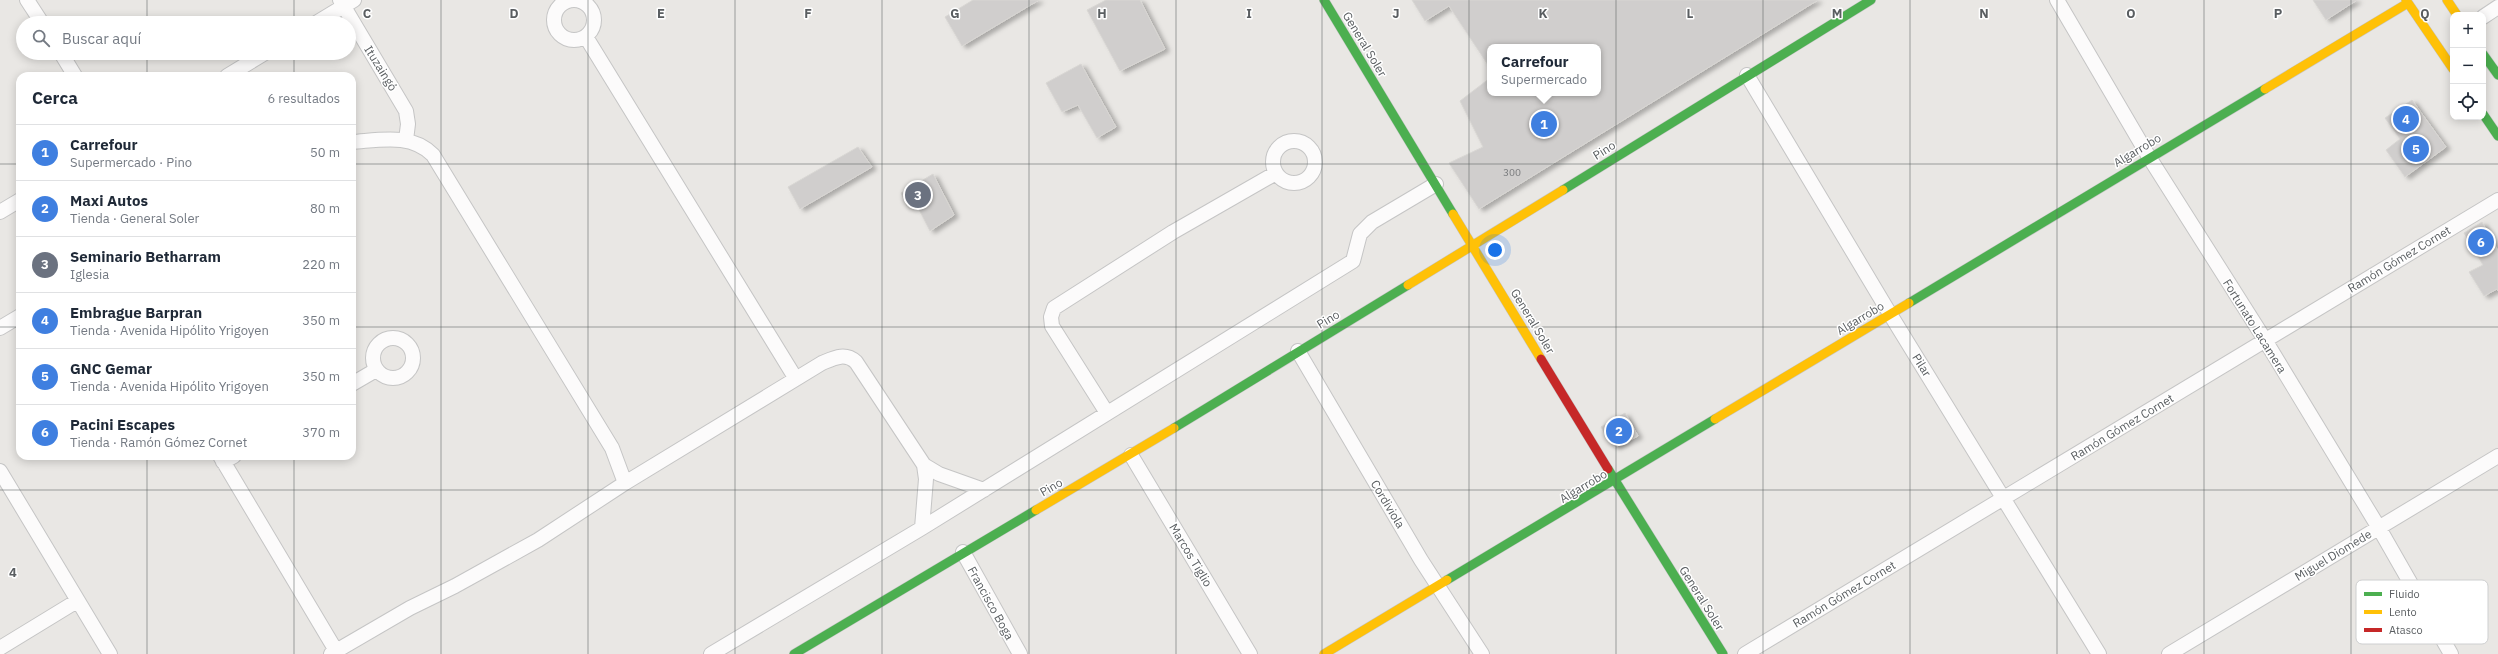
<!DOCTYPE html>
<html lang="es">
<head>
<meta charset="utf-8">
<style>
  :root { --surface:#fff; --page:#f6f6f7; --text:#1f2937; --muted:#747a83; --line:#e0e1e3; --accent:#8c8e8f }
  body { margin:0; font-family:"IBM Plex Sans",sans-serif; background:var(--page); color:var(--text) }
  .controls { position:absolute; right:12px; top:12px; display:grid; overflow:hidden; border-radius:8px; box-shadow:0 2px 10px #0003 }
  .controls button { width:36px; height:36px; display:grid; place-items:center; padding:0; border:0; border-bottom:1px solid var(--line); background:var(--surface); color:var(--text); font:20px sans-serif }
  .you { position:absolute; left:1495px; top:250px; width:14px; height:14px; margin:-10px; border:3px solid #fff; border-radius:50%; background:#1a73e8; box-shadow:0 0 0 6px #1a73e833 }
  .badge { display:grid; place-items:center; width:26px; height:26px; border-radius:50%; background:var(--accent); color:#fff; font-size:13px; font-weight:700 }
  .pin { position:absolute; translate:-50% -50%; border:2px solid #fff; box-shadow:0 1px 4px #0006 }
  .popup { position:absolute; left:1487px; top:44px; width:114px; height:52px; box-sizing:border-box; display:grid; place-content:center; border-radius:8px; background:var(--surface); filter:drop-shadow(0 1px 3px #0005); font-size:13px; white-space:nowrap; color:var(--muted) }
  .popup b { font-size:15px; color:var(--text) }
  .popup::after { content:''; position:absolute; left:50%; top:100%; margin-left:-8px; border:8px solid transparent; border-top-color:var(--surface) }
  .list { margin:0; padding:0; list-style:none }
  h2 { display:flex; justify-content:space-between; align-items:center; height:52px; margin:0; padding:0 16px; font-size:17px }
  h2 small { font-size:13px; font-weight:400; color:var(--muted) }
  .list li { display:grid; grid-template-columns:26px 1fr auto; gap:12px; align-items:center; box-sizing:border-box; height:56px; padding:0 16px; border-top:1px solid var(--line) }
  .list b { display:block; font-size:15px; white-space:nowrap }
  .list p { margin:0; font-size:13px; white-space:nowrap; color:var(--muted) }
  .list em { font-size:13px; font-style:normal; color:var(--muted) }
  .icon { flex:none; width:22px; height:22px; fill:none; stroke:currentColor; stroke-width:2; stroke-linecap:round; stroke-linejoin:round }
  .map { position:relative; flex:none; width:2498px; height:654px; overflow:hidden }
  .search { position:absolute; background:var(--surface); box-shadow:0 2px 10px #0003; left:16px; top:16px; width:340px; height:44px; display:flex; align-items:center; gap:10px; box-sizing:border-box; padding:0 14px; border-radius:22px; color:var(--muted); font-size:15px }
  .panel { position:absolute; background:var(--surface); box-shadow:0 2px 10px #0003; left:16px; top:72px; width:340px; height:388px; border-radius:12px }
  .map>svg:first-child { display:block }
  .building { fill:#d0cecd; stroke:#d8d6d3; filter:url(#shadow) }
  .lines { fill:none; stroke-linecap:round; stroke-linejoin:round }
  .street-casing { stroke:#c5c5c5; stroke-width:16 }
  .fast-casing { stroke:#c4c5c5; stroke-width:10 }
  .slow-casing { stroke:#c4c5c5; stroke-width:10 }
  .jam-casing { stroke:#c4c5c5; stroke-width:10 }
  .street { stroke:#fcfbfb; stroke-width:14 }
  .fast { stroke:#4caf50; stroke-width:9 }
  .slow { stroke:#ffc107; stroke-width:9 }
  .jam { stroke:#c62828; stroke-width:9 }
  .grid { fill:none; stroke:#5a5e61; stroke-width:1; stroke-opacity:0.55 }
  .labels { text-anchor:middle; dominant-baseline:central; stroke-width:3; stroke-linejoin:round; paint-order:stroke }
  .number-label { font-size:10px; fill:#797b7d }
  .street-label { font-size:12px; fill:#5a5e61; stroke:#fff }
  .key { fill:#fff; stroke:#cecfd0; stroke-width:1 }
  .key-label { font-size:11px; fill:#5a5e61 }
  .grid-label { font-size:13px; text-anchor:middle; font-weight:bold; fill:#5a5e61; stroke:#fff; stroke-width:3; stroke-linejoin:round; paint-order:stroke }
</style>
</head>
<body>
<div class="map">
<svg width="2498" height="654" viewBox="0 0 2498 654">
  <defs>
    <filter id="shadow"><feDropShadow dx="4.5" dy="2.5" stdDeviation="2" flood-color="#0004"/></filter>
  </defs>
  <rect width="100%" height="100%" fill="#e9e7e4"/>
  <path class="building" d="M973 0H1039L962 46 945 17Z
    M1106 0H1140L1165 49 1120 71 1087 10Z
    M1412 0H1818L1479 209 1449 163 1483 147 1460 101 1490 78V93H1598V47H1490V68L1449 6 1425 21Z
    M2313 0H2357L2326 20Z
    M1081 64 1116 127 1097 138 1078 105 1062 112 1046 83Z
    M2412 100 2446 147 2405 177 2386 150 2400 139 2385 118Z
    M858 147 872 167 800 209 788 187Z
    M933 174 954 215 930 231 915 202 907 206 901 193Z
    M2482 222 2498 251V291L2497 289 2484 296 2469 272 2483 265 2464 233Z
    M1625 413 1638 436 1615 447 1610 443 1601 427Z"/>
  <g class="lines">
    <defs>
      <path id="street" d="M554 20a20 20 0 1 1 40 0a20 20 0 1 1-40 0Z
        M27 0 42 23
        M340 0 406 111 408 124 406 140
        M2057 0 2149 157 2265 340 2379 528 2451 654
        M2483 17 2498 7
        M316 23 354 0
        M586 37 796 379
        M61 53 75 76
        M1747 75 1890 314 2099 654
        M227 76 265 53
        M1273 162a21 21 0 1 1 42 0a21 21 0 1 1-42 0Z
        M352 142C381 140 411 133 433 155L612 448 625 483
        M0 212 20 200
        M0 328 20 316
        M373 358a20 20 0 1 1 40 0a20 20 0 1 1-40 0Z
        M1298 351 1421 560 1482 654
        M352 384 376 370
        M1107 413 1052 326 1051 317 1054 308 1173 232 1276 173
        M1131 455 1250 654
        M220 456 338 654
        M223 462 234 456
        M0 471 110 654
        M922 528 926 479 924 465 939 474 984 490
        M963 552 1020 654
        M0 648 77 601
        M331 654 410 608 455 586 538 540 625 483 822 363C834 358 845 352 856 362L924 465
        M711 654 922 528 1353 261 1360 234 1372 222 1436 184
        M1745 654 2498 200
        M2169 654 2498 456"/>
      <path id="fast" d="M1324 0 1453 214
        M2483 54 2498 75
        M2483 114 2498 136
        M1563 190 1871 0
        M1909 303 2265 89
        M1174 428 1408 285
        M1608 469 1723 654
        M1447 580 1715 419
        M794 654 1036 510"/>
      <path id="slow" d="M2406 0 2453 69
        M2447 0 2457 15
        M2265 89 2408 3
        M1453 214 1541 359
        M1408 285 1563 190
        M1715 419 1909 303
        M1036 510 1174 428
        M1324 654 1447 580"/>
      <path id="jam" d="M1541 359 1608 469"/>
    </defs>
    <use href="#street" class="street-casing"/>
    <use href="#fast" class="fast-casing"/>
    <use href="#slow" class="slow-casing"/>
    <use href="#jam" class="jam-casing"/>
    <use href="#street" class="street"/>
    <use href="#fast" class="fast"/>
    <use href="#slow" class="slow"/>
    <use href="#jam" class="jam"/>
  </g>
  <path class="grid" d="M147 0V23M294 0V23M441 0V654M588 0V654M735 0V654M882 0V654M1029 0V654M1176 0V654M1322 0V654M1469 0V654M1616 0V654M1763 0V654M1910 0V654M2057 0V654M2204 0V654M2351 0V654M147 53V76M294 53V76M0 164H20M352 164H2498M0 327H20M352 327H2498M147 456V654M294 456V654M0 490H2498"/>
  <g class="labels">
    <g class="number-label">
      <text x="1512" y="172">300</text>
    </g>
    <g class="street-label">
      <text transform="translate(1365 44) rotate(59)">General Soler</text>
      <text transform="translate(381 68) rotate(58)">Ituzaingó</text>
      <text transform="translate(1604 150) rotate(-32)">Pino</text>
      <text transform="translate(2137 150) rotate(-31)">Algarrobo</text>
      <text transform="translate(2399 259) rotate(-31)">Ramón Gómez Cornet</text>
      <text transform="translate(1860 318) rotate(-31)">Algarrobo</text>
      <text transform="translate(1328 319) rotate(-31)">Pino</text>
      <text transform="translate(1533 321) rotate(59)">General Soler</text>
      <text transform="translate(2255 326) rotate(58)">Fortunato Lacamera</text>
      <text transform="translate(1922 365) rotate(58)">Pilar</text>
      <text transform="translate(2122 427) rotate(-31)">Ramón Gómez Cornet</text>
      <text transform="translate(1583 486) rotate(-31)">Algarrobo</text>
      <text transform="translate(1051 487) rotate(-30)">Pino</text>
      <text transform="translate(1388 504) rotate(59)">Cordiviola</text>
      <text transform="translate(1191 555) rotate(59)">Marcos Tiglio</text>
      <text transform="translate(2333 555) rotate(-31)">Miguel Diomede</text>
      <text transform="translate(1844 594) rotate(-31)">Ramón Gómez Cornet</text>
      <text transform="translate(1702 598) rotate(58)">General Soler</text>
      <text transform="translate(991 603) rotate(61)">Francisco Boga</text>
    </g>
  </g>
  <rect x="2356" y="580" width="132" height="64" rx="6" class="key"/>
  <rect x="2364" y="592" width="18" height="4" fill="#4caf50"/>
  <rect x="2364" y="610" width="18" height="4" fill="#ffc107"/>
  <rect x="2364" y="628" width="18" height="4" fill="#c62828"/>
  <g class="key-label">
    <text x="2389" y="598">Fluido</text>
    <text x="2389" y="616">Lento</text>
    <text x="2389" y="634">Atasco</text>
  </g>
  <g class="grid-label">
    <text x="367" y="18">C</text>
    <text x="514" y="18">D</text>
    <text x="661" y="18">E</text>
    <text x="808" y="18">F</text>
    <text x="955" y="18">G</text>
    <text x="1102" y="18">H</text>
    <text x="1249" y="18">I</text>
    <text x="1396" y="18">J</text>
    <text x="1543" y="18">K</text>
    <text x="1690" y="18">L</text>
    <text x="1837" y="18">M</text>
    <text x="1984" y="18">N</text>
    <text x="2131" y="18">O</text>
    <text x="2278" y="18">P</text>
    <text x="2425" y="18">Q</text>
    <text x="13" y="577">4</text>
  </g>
</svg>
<div class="controls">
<button>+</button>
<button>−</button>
<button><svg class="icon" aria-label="locate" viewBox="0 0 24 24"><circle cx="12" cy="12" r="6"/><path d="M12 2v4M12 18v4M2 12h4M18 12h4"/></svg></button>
</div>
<div class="you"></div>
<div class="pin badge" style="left:1544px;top:124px;background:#3f7fe0">1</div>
<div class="popup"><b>Carrefour</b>Supermercado</div>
<div class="pin badge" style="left:1619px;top:431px;background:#3f7fe0">2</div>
<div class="pin badge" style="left:918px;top:195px;background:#6b7280">3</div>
<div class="pin badge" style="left:2406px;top:119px;background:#3f7fe0">4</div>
<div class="pin badge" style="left:2416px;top:149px;background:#3f7fe0">5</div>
<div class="pin badge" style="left:2481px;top:242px;background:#3f7fe0">6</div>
<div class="search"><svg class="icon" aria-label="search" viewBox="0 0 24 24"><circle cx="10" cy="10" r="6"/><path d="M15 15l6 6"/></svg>Buscar aquí</div>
<section class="panel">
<h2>Cerca<small>6 resultados</small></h2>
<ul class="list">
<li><span class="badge" style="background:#3f7fe0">1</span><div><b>Carrefour</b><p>Supermercado · Pino</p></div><em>50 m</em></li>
<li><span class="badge" style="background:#3f7fe0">2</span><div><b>Maxi Autos</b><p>Tienda · General Soler</p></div><em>80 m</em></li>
<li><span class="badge" style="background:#6b7280">3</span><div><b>Seminario Betharram</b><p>Iglesia</p></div><em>220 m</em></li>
<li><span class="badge" style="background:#3f7fe0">4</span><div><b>Embrague Barpran</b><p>Tienda · Avenida Hipólito Yrigoyen</p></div><em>350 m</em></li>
<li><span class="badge" style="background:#3f7fe0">5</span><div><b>GNC Gemar</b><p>Tienda · Avenida Hipólito Yrigoyen</p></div><em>350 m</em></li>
<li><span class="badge" style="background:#3f7fe0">6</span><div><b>Pacini Escapes</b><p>Tienda · Ramón Gómez Cornet</p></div><em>370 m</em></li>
</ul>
</section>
</div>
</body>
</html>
